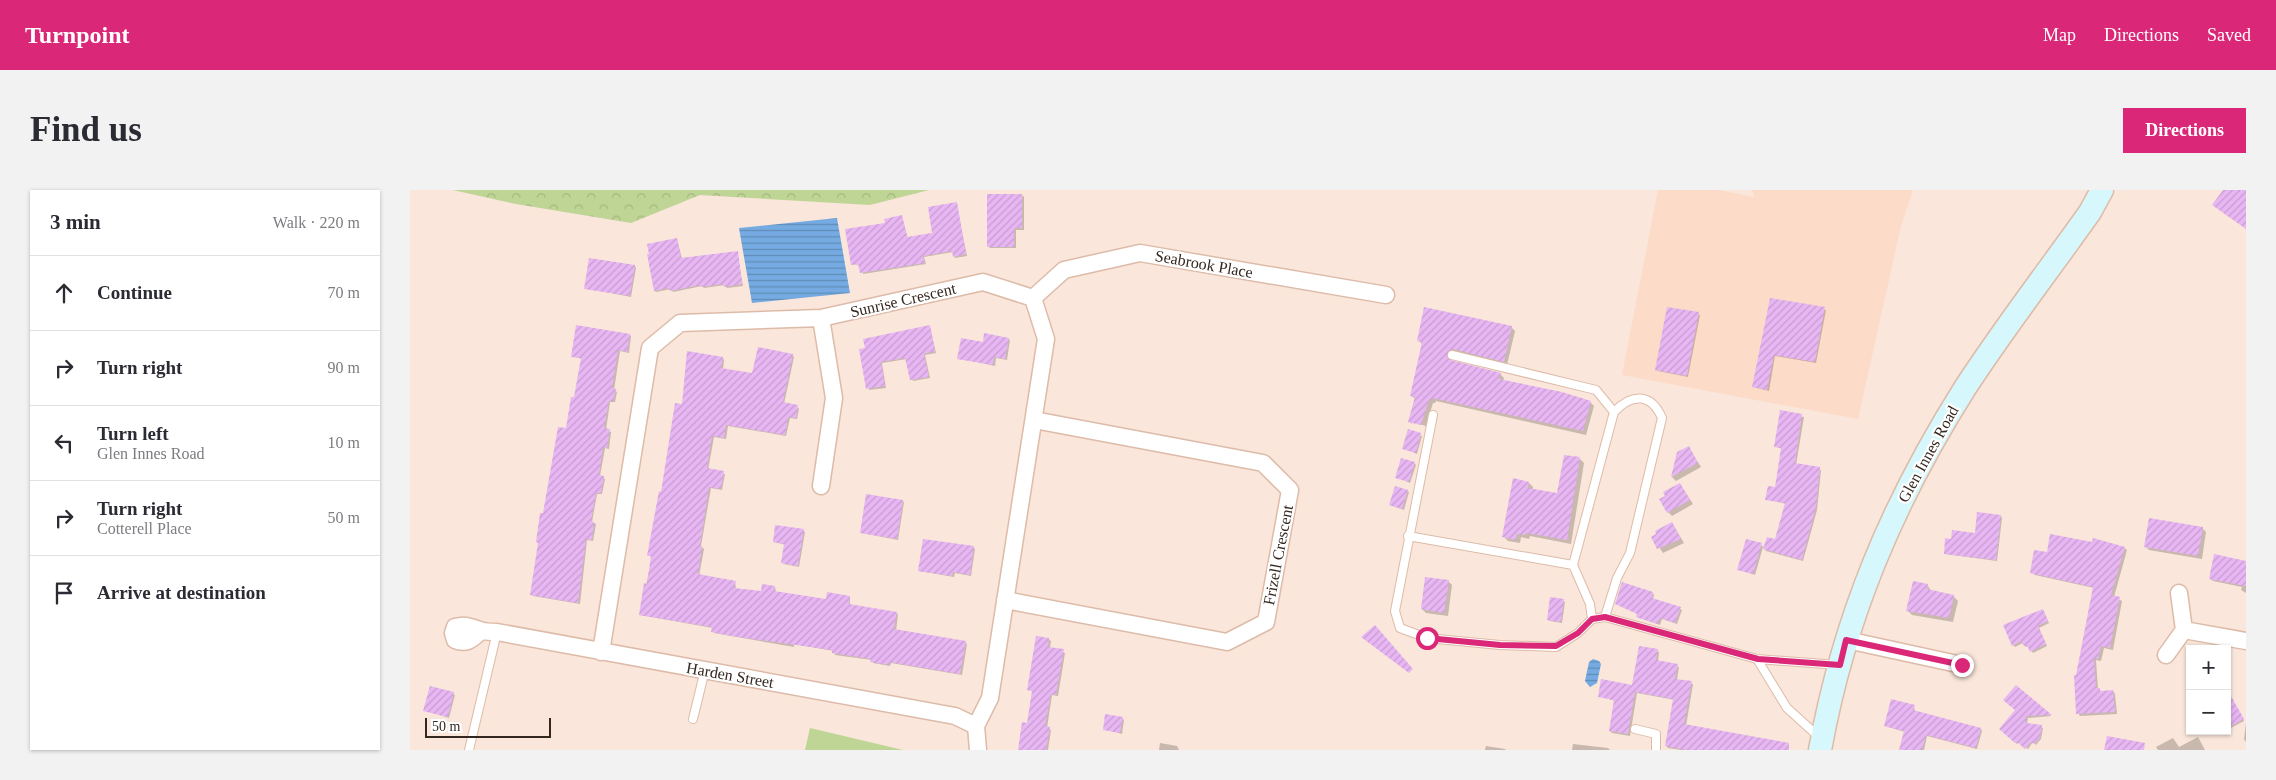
<!DOCTYPE html>
<html lang="en">
<head>
<meta charset="utf-8">
<style>
  :root { --surface:#fff; --page:#f2f2f3; --text:#2b2b33; --muted:#7c7c81; --line:#e1e1e2; --accent:#db2777 }
  body { margin:0; font-family:Georgia,serif; background:var(--page); color:var(--text) }
  .controls { position:absolute; right:15px; bottom:15px; display:grid; overflow:hidden; border-radius:0px; box-shadow:0 1px 4px #0004 }
  .controls button { width:45px; height:45px; display:grid; place-items:center; padding:0; border:0; border-bottom:1px solid var(--line); background:var(--surface); color:var(--text); font:25px sans-serif }
  .scale { position:absolute; left:15px; bottom:12px; width:126px; box-sizing:border-box; padding-left:5px; border:2px solid #33271f; border-top:0; font-size:14px; line-height:18px; white-space:nowrap; color:#33271f; -webkit-text-stroke:4px #fff; paint-order:stroke }
  .stop { position:absolute; width:15px; height:15px; margin:-11px; border:4px solid #db2777; border-radius:50%; background:#fff }
  .stop.end { background:#db2777; border-color:#fff; box-shadow:0 1px 5px #0008 }
  .list { margin:0; padding:0; list-style:none }
  h2 { display:flex; justify-content:space-between; align-items:center; height:65px; margin:0; padding:0 20px; font-size:21px }
  h2 small { font-size:16px; font-weight:400; color:var(--muted) }
  .list li { display:grid; grid-template-columns:32px 1fr auto; gap:15px; align-items:center; box-sizing:border-box; height:75px; padding:0 20px; border-top:1px solid var(--line) }
  .list b { display:block; font-size:19px; white-space:nowrap }
  .list p { margin:0; font-size:16px; white-space:nowrap; color:var(--muted) }
  .list em { font-size:16px; font-style:normal; color:var(--muted) }
  .icon { flex:none; width:28px; height:28px; fill:none; stroke:currentColor; stroke-width:2; stroke-linecap:round; stroke-linejoin:round }
  .map { position:relative; flex:none; width:1836px; height:560px; overflow:hidden; border-radius:0px }
  header { display:flex; align-items:center; gap:30px; box-sizing:border-box; height:70px; padding:0 25px; background:var(--accent); color:#fff }
  header strong { font-size:24px }
  nav { display:flex; gap:28px; margin-inline-start:auto; font-size:18px }
  .intro { display:flex; align-items:center; justify-content:space-between; box-sizing:border-box; height:120px; padding:0 30px }
  h1 { margin:0; font-size:35px }
  .button { padding:12px 22px; border-radius:0px; background:var(--accent); color:#fff; font-size:18px; font-weight:700 }
  main { display:flex; gap:30px; padding:0 30px }
  aside { flex:1; background:var(--surface); border-radius:0px; box-shadow:0 1px 4px #0004 }
  .map>svg:first-child { display:block }
  .built { fill:#fcdbc8 }
  .forest { fill:url(#forest-crowns) }
  .pitch { fill:#bed595 }
  .water { fill:url(#water-rules) }
  .shadow { fill:#0003 }
  .building { fill:url(#building-hatch) }
  .lines { fill:none; stroke-linecap:round; stroke-linejoin:round }
  .service-casing { stroke:#ddbba8; stroke-width:10 }
  .minor-casing { stroke:#ddbba8; stroke-width:19 }
  .secondary-casing { stroke:#ddbba8; stroke-width:25 }
  .service { stroke:#fff; stroke-width:8 }
  .minor { stroke:#fff; stroke-width:16 }
  .secondary { stroke:#d6f7fc; stroke-width:22 }
  .route { stroke:#db2777; stroke-width:6 }
  .labels { text-anchor:middle; dominant-baseline:central; stroke-width:4.5; stroke-linejoin:round; paint-order:stroke }
  .street-label { font-size:16px; fill:#33271f; stroke:#fff }
</style>
</head>
<body>
<header>
<strong>Turnpoint</strong>
<nav><a>Map</a><a>Directions</a><a>Saved</a></nav>
</header>
<div class="intro"><h1>Find us</h1><a class="button">Directions</a></div>
<main>
<aside>
<h2>3 min<small>Walk · 220 m</small></h2>
<ul class="list">
<li><svg class="icon" aria-label="ahead" viewBox="0 0 24 24"><path d="M12 20V5M6 11l6-6 6 6"/></svg><div><b>Continue</b></div><em>70 m</em></li>
<li><svg class="icon" aria-label="right" viewBox="0 0 24 24"><path d="M7 20v-9h11M14 6l5 5-5 5"/></svg><div><b>Turn right</b></div><em>90 m</em></li>
<li><svg class="icon" aria-label="left" viewBox="0 0 24 24"><path d="M17 20v-9H6M10 6l-5 5 5 5"/></svg><div><b>Turn left</b><p>Glen Innes Road</p></div><em>10 m</em></li>
<li><svg class="icon" aria-label="right" viewBox="0 0 24 24"><path d="M7 20v-9h11M14 6l5 5-5 5"/></svg><div><b>Turn right</b><p>Cotterell Place</p></div><em>50 m</em></li>
<li><svg class="icon" aria-label="arrive" viewBox="0 0 24 24"><path d="M6 21V4h12l-3 4 3 4H6"/></svg><div><b>Arrive at destination</b></div></li>
</ul>
</aside>
<div class="map">
<svg width="1836" height="560" viewBox="0 0 1836 560">
  <defs>
    <pattern id="forest-crowns" width="20" height="18" patternUnits="userSpaceOnUse" patternTransform="scale(1.25)"><rect width="20" height="18" fill="#bed595"/><path d="M2 6a3 3 0 1 1 6 0M12 15a3 3 0 1 1 6 0" fill="none" stroke="#a4b780"/></pattern>
    <pattern id="water-rules" width="6" height="5" patternUnits="userSpaceOnUse" patternTransform="scale(1.25)"><rect width="6" height="5" fill="#75abe2"/><path d="M0 2.5h6" fill="none" stroke="#618bb7"/></pattern>
    <pattern id="building-hatch" width="6" height="6" patternUnits="userSpaceOnUse" patternTransform="scale(1.25)"><rect width="6" height="6" fill="#e7b6f3"/><path d="M-1 1l2-2M0 6l6-6M5 7l2-2" fill="none" stroke="#c79cd0"/></pattern>
  </defs>
  <rect width="100%" height="100%" fill="#fae6da"/>
  <path class="built" d="M1248 0H1308L1344 7 1342 0H1503L1491 36 1448 229 1212 185Z"/>
  <path class="forest" d="M43 0H519L460 15 290 5 221 33 106 14Z"/>
  <path class="pitch" d="M400 538 493 560H395Z"/>
  <path class="water" d="M427 28 440 103 342 113 329 38Z
    M1183 469 1189 471 1191 474 1187 493 1180 497 1175 491 1179 472Z"/>
  <path class="shadow" d="M612 5 614 7V40H606V58H580L578 56Z
    M546 13 557 66 545 68 543 62 514 67 516 74 453 84 450 75 442 74 476 34 492 27 498 49 524 44Z
    M267 49 272 69 327 62 333 96 317 98 315 95 294 98 292 96 263 102 261 99 246 102 245 101Z
    M225 76 226 78 221 107 175 98Z
    M1361 109 1416 120 1406 173 1365 166 1359 201 1343 197Z
    M1288 124 1290 125 1278 187 1248 181 1246 180Z
    M520 137 526 163 515 165 520 188 503 191 497 169 472 173 476 198 459 200 456 160Z
    M1101 137 1105 141 1097 175 1040 167 1041 171 1090 184 1094 188 1093 191 1180 212 1184 216 1176 245 1026 211 1025 213H1023L1016 236 1002 232V234L999 231 1005 209 1002 206 1012 154 1008 150Z
    M220 145 221 146 219 163 210 161 204 200 207 202 205 212H200L196 240 201 242 199 259 195 258 190 286 195 289 192 304H187L182 332 186 334 183 351 177 350 170 414 123 406 121 404 134 325 165 209 172 169 162 166Z
    M598 149 600 150 597 170 586 168 585 176 549 168 574 153Z
    M382 165 384 167 374 214 389 218 387 229 380 228 376 246 318 236 316 249 304 247 298 280 315 284 312 300 301 298 291 356 294 359 289 386 325 392 326 399 352 403 365 397 366 402 417 410 440 407V415L487 423 488 425 486 441 555 452 557 454 552 485 481 473 480 476 463 473 462 470 425 465 424 461 384 454V457L304 443 303 438 230 425 242 367 238 365 273 215 313 168 314 170 313 180 343 185Z
    M1371 222 1394 227 1386 275 1411 280 1407 320 1393 371 1356 361 1353 357 1345 385 1328 379 1351 355 1355 358 1366 351 1376 314 1357 309 1366 298 1372 259 1365 256Z
    M999 241 1012 246 1007 264 994 258Z
    M1278 257 1291 277 1266 291 1262 287 1268 263Z
    M1170 269 1174 273 1161 354 1120 346 1119 349 1111 347 1110 353 1098 351 1093 346 1104 290 1119 293 1123 297V300L1148 304Z
    M1004 273 1006 275 1000 293 987 287Z
    M1270 294 1283 314 1262 326 1258 322 1256 306Z
    M997 301 999 302 994 320 980 315Z
    M492 311 494 312 488 350 452 343Z
    M1591 326 1592 328 1587 371 1535 364 1542 350 1566 344Z
    M1262 333 1274 353 1253 363 1243 348Z
    M1792 338 1796 342 1792 369 1739 360 1735 356Z
    M393 341 395 342 389 377 374 374 373 373 376 355 364 352Z
    M563 357 565 359 561 386 545 383 544 387 509 381Z
    M1714 358 1717 360 1704 407 1712 411 1703 460 1694 458 1691 471 1686 470 1688 499 1692 502 1703 501 1705 504 1707 524 1670 526 1668 523 1667 486 1684 398 1625 385 1622 383 1638 364Z
    M1836 372V403L1831 400 1832 397 1803 391 1800 388Z
    M1038 391 1042 395 1038 426 1016 423 1012 419Z
    M1518 396 1521 401 1544 407 1548 411 1543 432 1502 425 1498 421Z
    M1243 403 1244 405 1243 409 1272 420 1267 434 1252 429 1250 435 1227 427Z
    M1153 411 1155 412 1152 433 1140 431 1138 430Z
    M1634 422 1639 433 1629 438 1637 456 1623 463 1619 456 1616 457 1613 453 1605 457 1603 455Z
    M638 449 641 451 640 458 655 463 648 506 642 505 637 538 641 540 638 560H609L618 535 624 502 619 500Z
    M1248 461 1249 462 1248 472 1269 477 1267 490 1283 494 1276 536 1364 560H1271L1258 558 1256 556 1265 510 1227 503 1220 546 1202 543 1200 541 1205 511 1189 506 1223 496Z
    M20 497 45 505 39 528 14 520Z
    M1606 497 1641 526 1618 528 1617 534 1633 538 1631 549 1626 555 1623 552 1618 559 1609 552 1607 554 1590 539 1606 520Z
    M1817 500 1834 531 1817 540Z
    M1504 516 1505 522 1571 539 1572 541 1567 559 1517 546 1514 560H1492L1495 542 1475 536Z
    M712 528 714 530 712 544 694 539Z
    M1836 533V552L1834 549Z
    M1788 547 1795 560H1748L1746 557 1763 548 1769 557Z
    M750 553 767 556 769 560H749Z
    M1163 554 1198 558 1200 560H1162Z
    M1076 556 1095 559 1096 560H1075Z"/>
  <path class="building" d="M1813 0H1836V39L1802 15Z
    M577 4H612V38H604V57H577Z
    M547 12 556 64 543 67 542 61 513 66 515 73 450 83 448 74 441 75 435 39 475 33 474 29 492 25 497 47 522 43 518 17Z
    M267 48 271 68 328 61 332 94 314 97 313 94 291 97V95L260 101 259 98 244 101 237 64H239L237 54Z
    M179 68 225 75 220 106 174 99Z
    M1360 108 1415 117 1405 172 1364 165 1357 200 1342 197Z
    M1014 117 1102 136 1094 172 1043 159 1038 162 1037 167 1041 170 1091 183 1089 189 1152 202 1181 211 1173 241 1022 208 1021 210H1019L1011 235 998 232 1005 207 1000 206 1012 152 1007 151Z
    M1257 117 1289 122 1277 186 1245 180Z
    M166 135 220 144 217 162 208 160 202 198 206 199 203 211H199L194 238 200 239 197 258 193 257 189 285 194 286 191 303H186L181 331 184 332 182 350 176 349 168 413 120 405 128 353 126 352 130 323H133L148 237 156 238 161 207H164L171 168 161 167Z
    M520 135 525 161 514 164 519 187 500 190 495 168 471 172 475 196 456 199 449 159 455 158 453 149Z
    M574 143 599 148 595 169 584 167 583 175 547 169 551 148 573 152Z
    M348 157 383 164 373 212 388 215 386 228 378 227 375 245 316 235 314 248 302 246 297 278 314 281 311 299 299 297 290 356 292 357 288 384 326 391 324 398 351 401 352 394 365 396 364 401 416 409 417 402 440 406 439 414 487 422 484 439 556 451 550 484 479 472V475L460 472 461 469 422 463V460L328 447 301 442 302 437 229 425 234 393 237 394 241 366H237L249 301 251 302 265 213 272 214 277 161 313 167 311 178 342 183Z
    M1370 220 1392 224 1385 273 1410 277 1406 317 1392 370 1353 359 1357 347 1365 349 1375 313 1355 310 1358 296 1365 297 1371 258 1364 257Z
    M998 239 1011 243 1006 263 992 259Z
    M1279 256 1288 273 1261 287 1267 262Z
    M1154 265 1170 267 1157 350 1116 343 1115 345 1107 344 1106 350 1092 347 1103 288 1119 292 1118 298 1147 303Z
    M991 268 1005 272 999 292 985 288Z
    M1270 293 1280 310 1257 323 1249 309 1255 306 1253 302Z
    M985 296 998 300 992 319 979 315Z
    M456 304 493 310 487 349 450 343Z
    M1567 322 1591 325 1586 370 1534 364 1535 348 1541 349 1542 340 1565 343Z
    M1739 328 1793 337 1788 366 1734 357Z
    M1262 332 1271 349 1247 359 1241 347 1246 344 1245 341Z
    M365 335 394 339 388 376 371 373 374 354 363 352Z
    M1640 344 1682 352 1683 348 1715 357 1701 405 1710 407 1700 458 1691 456 1688 469 1684 468 1686 498H1690V501L1703 500 1705 522 1666 524 1664 485H1666L1683 397 1620 383 1624 360 1637 362Z
    M513 349 564 356 560 385 543 382 542 386 508 381Z
    M1336 349 1352 353 1343 384 1327 380Z
    M1804 364 1836 371V396L1799 389Z
    M1015 387 1039 390 1034 423 1011 419Z
    M1503 391 1518 394 1517 399 1544 405 1539 428 1496 421Z
    M1212 392 1243 402 1242 408 1271 417 1265 433 1250 428 1248 434 1226 427 1227 424 1205 414Z
    M1140 407 1154 409 1151 432 1137 430Z
    M1633 419 1638 431 1628 436 1636 454 1620 462 1617 455 1614 456 1611 451 1602 456 1593 435Z
    M965 435 1003 479 999 483 951 447Z
    M626 446 639 448 638 457 654 459 646 505 641 504 635 536 640 537 636 560H608L612 532 617 533 622 501 617 500Z
    M1229 456 1248 459 1246 470 1268 474 1265 489 1282 491 1274 534 1379 553V560H1276L1255 556 1263 509 1225 502 1218 544 1199 541 1204 510 1188 507 1191 489 1222 495Z
    M1606 495 1642 525 1616 526V533L1632 535 1630 548 1624 554 1621 552 1615 559 1607 552 1605 553 1589 539 1605 520 1593 510Z
    M20 496 44 502 38 527 13 521Z
    M1817 499 1834 529 1817 538Z
    M1481 509 1505 515 1503 520 1571 538 1566 558 1516 545 1512 560H1489L1494 541 1474 536Z
    M695 524 713 527 710 543 693 540Z
    M1697 546 1735 553 1734 560H1694Z"/>
  <g class="lines">
    <defs>
      <path id="service" d="M1042 165 1186 200 1204 222C1222 203 1241 203 1252 228L1220 363 1207 388 1195 427
        M1023 225 985 421 990 438 1017 448 1090 455 1146 457 1168 443 1182 429 1195 427 1347 469 1428 475
        M998 346 1163 375 1180 414 1182 429
        M1163 375 1204 222
        M1347 469 1377 518 1409 547
        M283 529 295 480
        M1225 539 1246 544V560
        M59 560 87 442"/>
      <path id="minor" d="M623 108 654 80 730 63 976 105
        M411 296 424 208 411 128
        M1769 403 1774 440
        M595 410 817 452 856 432 880 300 853 273 624 230
        M71 441C62 449 57 455 45 450L43 443 45 437C56 434 60 437 70 440 75 442 81 442 87 442L545 526 566 536
        M1437 450 1552 475
        M191 462 240 158 270 133 411 128 573 92 623 108 636 149 580 508 566 536
        M1756 465 1774 440 1836 451
        M566 536 568 560"/>
      <path id="secondary" d="M1410 560C1434 427 1483 312 1555 198 1594 138 1639 80 1680 22L1692 0"/>
    </defs>
    <use href="#service" class="service-casing"/>
    <use href="#minor" class="minor-casing"/>
    <use href="#secondary" class="secondary-casing"/>
    <use href="#service" class="service"/>
    <use href="#minor" class="minor"/>
    <use href="#secondary" class="secondary"/>
  </g>
  <g class="lines">
    <path class="route" d="M1017 448 1090 455 1146 456 1168 443 1182 429 1195 427 1348 469 1430 475 1436 450 1552 475"/>
  </g>
  <g class="labels">
    <g class="street-label">
      <text transform="translate(794 74) rotate(10)">Seabrook Place</text>
      <text transform="translate(493 110) rotate(-13)">Sunrise Crescent</text>
      <text transform="translate(1518 264) rotate(-61)">Glen Innes Road</text>
      <text transform="translate(868 365) rotate(-79)">Frizell Crescent</text>
      <text transform="translate(320 485) rotate(10)">Harden Street</text>
    </g>
  </g>
</svg>
<div class="controls">
<button>+</button>
<button>−</button>
</div>
<div class="scale">50 m</div>
<div class="stop" style="left:1017px;top:448px"></div>
<div class="stop end" style="left:1552px;top:475px"></div>
</div>
</main>
</body>
</html>
